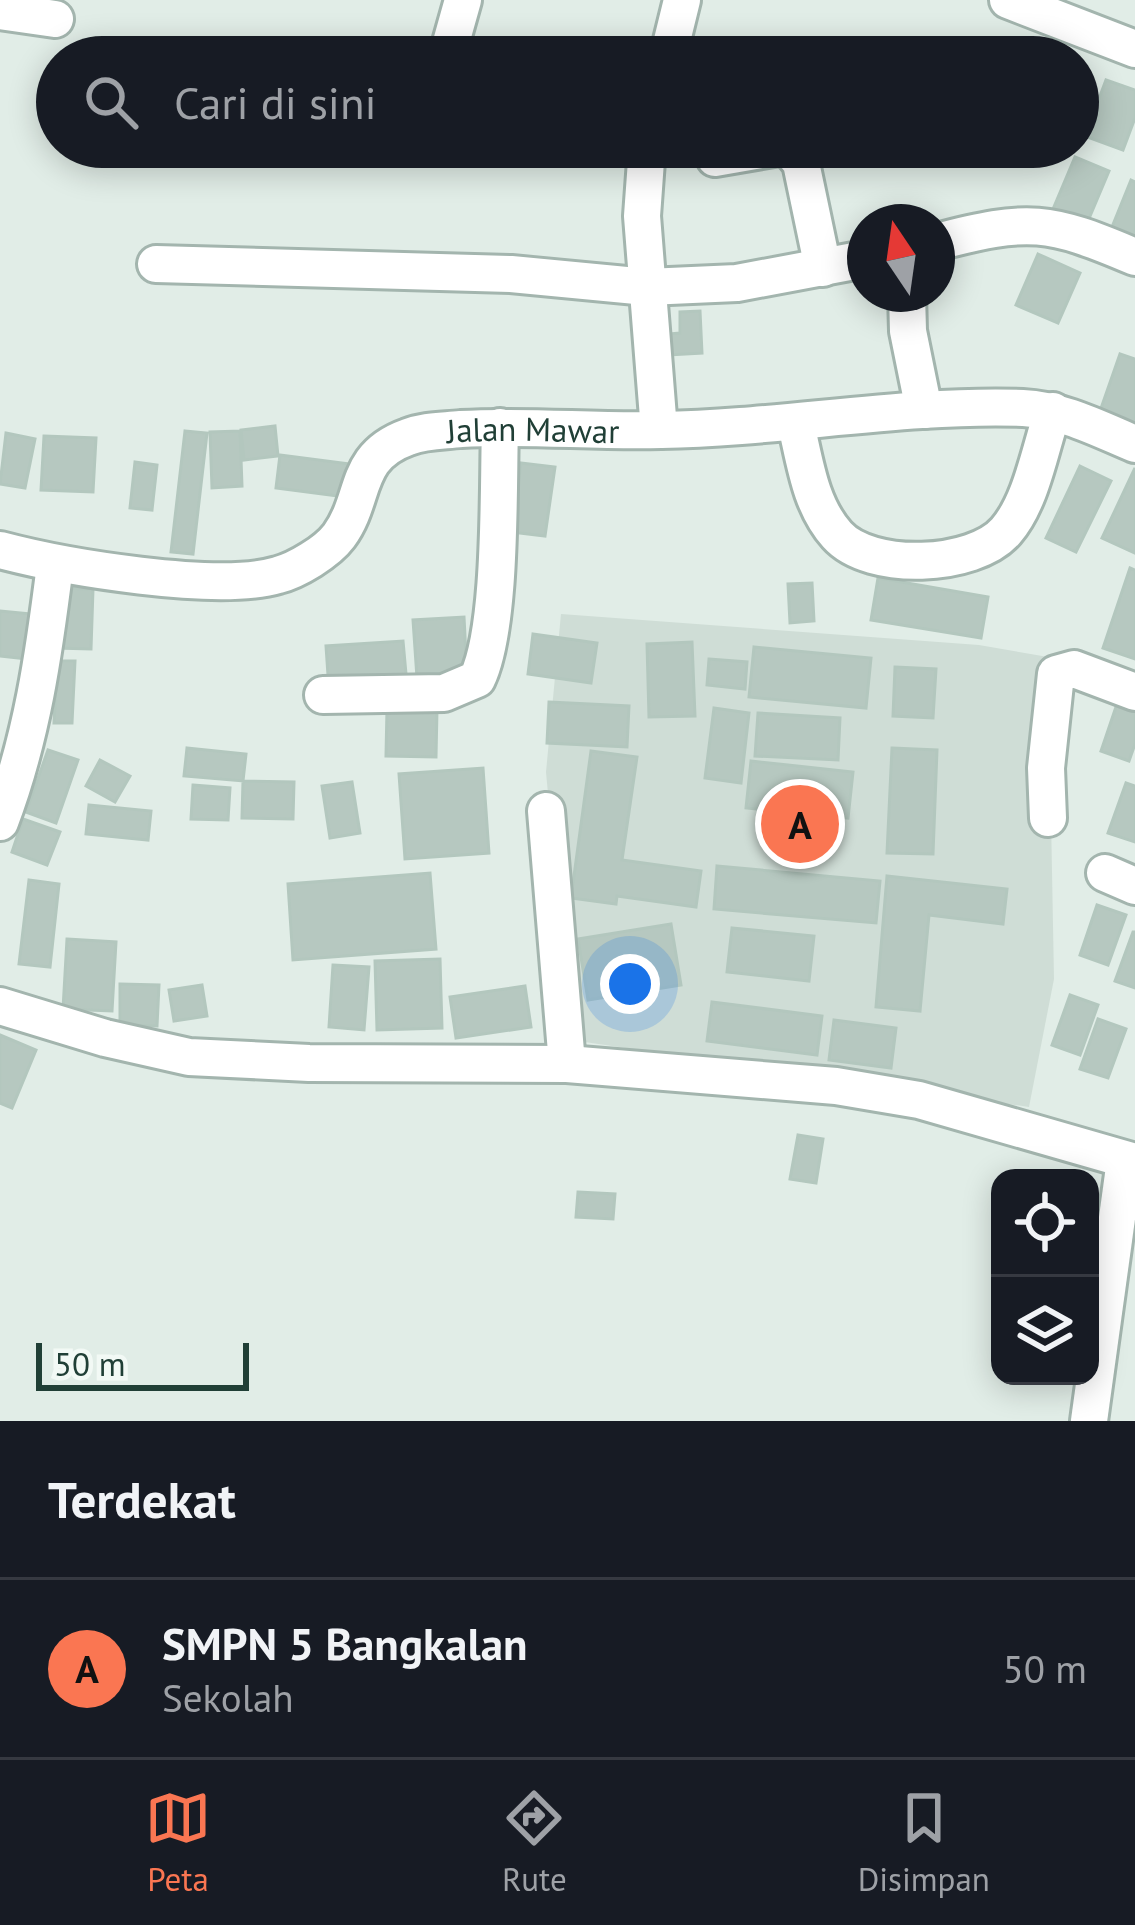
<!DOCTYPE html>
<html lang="id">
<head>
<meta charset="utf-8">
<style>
  :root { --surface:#171b24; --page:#242831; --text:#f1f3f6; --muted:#9ea1a6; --line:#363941; --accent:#fa7652 }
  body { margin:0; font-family:"PT Sans",sans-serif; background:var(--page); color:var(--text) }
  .controls { position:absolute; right:36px; bottom:36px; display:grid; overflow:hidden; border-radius:24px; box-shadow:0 6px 30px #0003 }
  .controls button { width:108px; height:108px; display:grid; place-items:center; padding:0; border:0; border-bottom:3px solid var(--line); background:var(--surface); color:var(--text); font:60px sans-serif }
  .compass { position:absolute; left:847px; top:204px; width:108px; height:108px; border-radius:50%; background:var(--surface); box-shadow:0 6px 30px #0003; rotate:347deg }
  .scale { position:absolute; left:36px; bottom:30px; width:213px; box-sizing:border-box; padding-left:12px; border:6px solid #203f36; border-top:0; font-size:33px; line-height:42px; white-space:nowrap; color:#203f36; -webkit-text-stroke:9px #f2f9f5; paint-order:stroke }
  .you { position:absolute; left:630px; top:984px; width:42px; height:42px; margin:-30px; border:9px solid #fff; border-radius:50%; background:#1a73e8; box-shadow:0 0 0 18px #1a73e833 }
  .badge { display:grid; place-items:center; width:78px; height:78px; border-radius:50%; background:var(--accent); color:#111; font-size:39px; font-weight:700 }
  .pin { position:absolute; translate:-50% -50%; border:6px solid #fff; box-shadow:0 3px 12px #0006 }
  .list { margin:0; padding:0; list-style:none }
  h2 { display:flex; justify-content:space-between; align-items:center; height:156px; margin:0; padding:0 48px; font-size:51px }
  h2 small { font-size:39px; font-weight:400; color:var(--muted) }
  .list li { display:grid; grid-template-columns:78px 1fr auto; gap:36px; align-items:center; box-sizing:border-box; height:180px; padding:0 48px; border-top:3px solid var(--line) }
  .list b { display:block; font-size:45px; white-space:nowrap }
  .list p { margin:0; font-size:39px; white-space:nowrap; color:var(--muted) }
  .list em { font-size:39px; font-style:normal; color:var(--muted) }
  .icon { flex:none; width:66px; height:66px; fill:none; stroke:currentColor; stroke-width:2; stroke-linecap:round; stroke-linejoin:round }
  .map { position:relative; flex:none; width:1135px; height:1421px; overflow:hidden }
  .search { position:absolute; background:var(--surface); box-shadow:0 6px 30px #0003; left:36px; right:36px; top:36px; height:132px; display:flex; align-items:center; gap:30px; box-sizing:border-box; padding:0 42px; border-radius:66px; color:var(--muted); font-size:45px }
  .sheet { height:336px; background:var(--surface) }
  nav { display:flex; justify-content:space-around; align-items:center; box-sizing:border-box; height:168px; border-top:3px solid var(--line); background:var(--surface); font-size:33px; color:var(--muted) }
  nav a { display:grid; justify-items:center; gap:6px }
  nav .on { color:var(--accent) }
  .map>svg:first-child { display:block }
  .built { fill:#cfddd6 }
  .building { fill:#b6c8c0; stroke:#b3c7be; stroke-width:3 }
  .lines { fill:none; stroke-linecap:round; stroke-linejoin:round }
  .minor-casing { stroke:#a3b5ae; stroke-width:42 }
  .minor { stroke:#fff; stroke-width:36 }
  .labels { text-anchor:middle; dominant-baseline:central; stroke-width:9; stroke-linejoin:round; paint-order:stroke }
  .street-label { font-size:33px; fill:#203f36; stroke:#f2f9f5 }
</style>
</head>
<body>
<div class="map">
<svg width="1135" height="1421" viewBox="0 0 1135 1421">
  <rect width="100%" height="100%" fill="#e1ede7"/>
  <path class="built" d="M561 614 979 645 1048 657 1054 979 1029 1107 571 1040 546 772Z"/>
  <path class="building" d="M1106 80 1135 90V118L1123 150 1085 136Z
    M1075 157 1109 171 1085 228 1051 214Z
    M1131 180 1135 182V249L1108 237Z
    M1038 254 1080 273 1058 323 1016 305Z
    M700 311 702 353 669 355 668 334 680 333V312Z
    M1120 354 1135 359V427L1099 414Z
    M275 426 278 456 244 460 241 430Z
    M185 431 207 433 193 554 171 552Z
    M240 431 242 486 212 488 210 432Z
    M6 433 35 439 25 488 0 484Z
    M44 436 96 438 93 492 41 490Z
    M280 455 350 464 346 497 276 488Z
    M135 462 157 465 152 510 130 508Z
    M521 463 555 467 545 536 511 532Z
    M1080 466 1111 481 1076 552 1046 538Z
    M1135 468V553L1102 538Z
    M1130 568 1135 570V659L1103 648Z
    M878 578 988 597 981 638 871 620Z
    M812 583 814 621 790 623 788 584Z
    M57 588 93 589 91 649 55 648Z
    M0 611 32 614 28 659 0 656Z
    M464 617 467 675 417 678 413 620Z
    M533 634 597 643 591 683 528 674Z
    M403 641 407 685 329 690 326 646Z
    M692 642 695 716 649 717 647 644Z
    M754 647 871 658 866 708 749 697Z
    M709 659 747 662 745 689 707 685Z
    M57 661H75L72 723H54Z
    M895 667 936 669 933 718 893 716Z
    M1118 701 1135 707V744L1129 761 1101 751Z
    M549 702 629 706 627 747 547 743Z
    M714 708 749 713 741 783 705 778Z
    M387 709H437L436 757 386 756Z
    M758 713 840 718 838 760 755 756Z
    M187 748 246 754 243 781 184 776Z
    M892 748 937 750 933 854 887 853Z
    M48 750 78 760 56 823 26 812Z
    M591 751 637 757 622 860 701 871 696 907 617 896 616 904 571 898Z
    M100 760 130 776 115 802 86 786Z
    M751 761 853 772 848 818 746 808Z
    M483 768 489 853 405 859 399 774Z
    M243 781 294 782 293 819 242 818Z
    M352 782 360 833 330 838 322 786Z
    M1126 783 1135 786V842L1108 833Z
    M193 785 230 788 228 820 191 819Z
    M89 805 151 811 148 840 86 834Z
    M23 819 60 832 47 865 12 852Z
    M717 866 880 881 876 923 714 909Z
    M430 873 436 949 293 960 288 884Z
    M887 876 1007 889 1003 924 929 915 920 1011 876 1007Z
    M29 880 59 884 50 967 19 964Z
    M1097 905 1126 915 1108 965 1080 955Z
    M671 924 681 985 588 1000 578 939Z
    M732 928 814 936 809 981 727 972Z
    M1133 932H1135V988L1115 981Z
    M67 939 116 942 112 1011 63 1009Z
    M440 959 442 1028 377 1030 375 961Z
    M333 965 369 967 364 1030 329 1027Z
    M120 984 159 985 157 1026 120 1025Z
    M202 985 207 1016 174 1021 169 990Z
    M525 986 531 1027 456 1038 450 997Z
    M1070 995 1098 1005 1080 1055 1052 1045Z
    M712 1002 822 1016 817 1055 707 1041Z
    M1098 1019 1126 1029 1108 1078 1080 1069Z
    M834 1020 896 1028 891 1068 829 1060Z
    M0 1035 36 1050 12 1108 0 1103Z
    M798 1135 823 1139 816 1183 790 1179Z
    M578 1192 615 1194 613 1219 576 1217Z"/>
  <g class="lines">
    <defs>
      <g id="minor">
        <path d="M1008 0 1135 49"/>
        <path d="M0 11 55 19"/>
        <path d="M447 57 463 0"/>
        <path d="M668 57 682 0"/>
        <path d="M647 147 642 216 659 430"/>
        <path d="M788 147 801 163 823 268"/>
        <path d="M715 158 779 147"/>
        <path d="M937 242C1029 218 1048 220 1135 257"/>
        <path d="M156 264 511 274 647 287 737 283 865 259"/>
        <path d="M907 294 908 331 924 410"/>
        <path d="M796 424C805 462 810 505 837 535 870 572 974 568 1006 531 1032 501 1040 448 1053 411"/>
        <path id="s1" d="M0 550C64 567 217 593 278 575 297 570 327 552 339 536 367 498 352 457 408 437 425 430 443 431 461 429 528 425 594 432 661 430 782 428 902 404 1023 408 1063 410 1099 429 1135 444"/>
        <path d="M323 695 444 693 477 679C502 627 498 489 500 427"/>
        <path d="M546 811 567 1064"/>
        <path d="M1048 818 1046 768 1056 674 1074 669 1135 692"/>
        <path d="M0 822C32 738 44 653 55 565"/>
        <path d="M1105 873 1135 886"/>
        <path d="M0 1006 105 1038 189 1057 309 1063 567 1064 836 1086 919 1100 1135 1162"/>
        <path d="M1089 1421 1125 1160"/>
      </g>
    </defs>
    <use href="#minor" class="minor-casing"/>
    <use href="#minor" class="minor"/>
  </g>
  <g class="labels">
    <g class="street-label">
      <text stroke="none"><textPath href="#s1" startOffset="606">Jalan Mawar</textPath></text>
    </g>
  </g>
</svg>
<div class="controls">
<button><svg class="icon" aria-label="locate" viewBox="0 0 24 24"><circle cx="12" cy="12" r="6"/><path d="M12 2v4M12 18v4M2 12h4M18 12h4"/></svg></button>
<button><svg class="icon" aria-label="layers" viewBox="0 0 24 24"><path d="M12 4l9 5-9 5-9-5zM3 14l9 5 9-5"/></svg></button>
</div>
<svg class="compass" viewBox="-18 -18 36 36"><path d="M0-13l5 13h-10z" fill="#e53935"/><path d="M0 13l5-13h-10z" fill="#9ea1a6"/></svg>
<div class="scale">50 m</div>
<div class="you"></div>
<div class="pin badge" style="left:800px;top:824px">A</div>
<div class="search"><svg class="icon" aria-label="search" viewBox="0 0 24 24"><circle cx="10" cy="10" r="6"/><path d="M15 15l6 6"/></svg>Cari di sini</div>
</div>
<section class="sheet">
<h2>Terdekat<small></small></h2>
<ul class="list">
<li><span class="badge">A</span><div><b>SMPN 5 Bangkalan</b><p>Sekolah</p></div><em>50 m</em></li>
</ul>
</section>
<nav>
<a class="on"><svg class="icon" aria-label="map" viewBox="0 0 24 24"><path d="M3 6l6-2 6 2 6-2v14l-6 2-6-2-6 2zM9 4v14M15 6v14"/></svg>Peta</a>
<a><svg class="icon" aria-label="directions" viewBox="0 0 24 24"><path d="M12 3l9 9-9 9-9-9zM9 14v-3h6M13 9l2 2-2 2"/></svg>Rute</a>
<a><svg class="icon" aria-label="saved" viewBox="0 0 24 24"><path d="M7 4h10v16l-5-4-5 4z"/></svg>Disimpan</a>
</nav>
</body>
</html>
